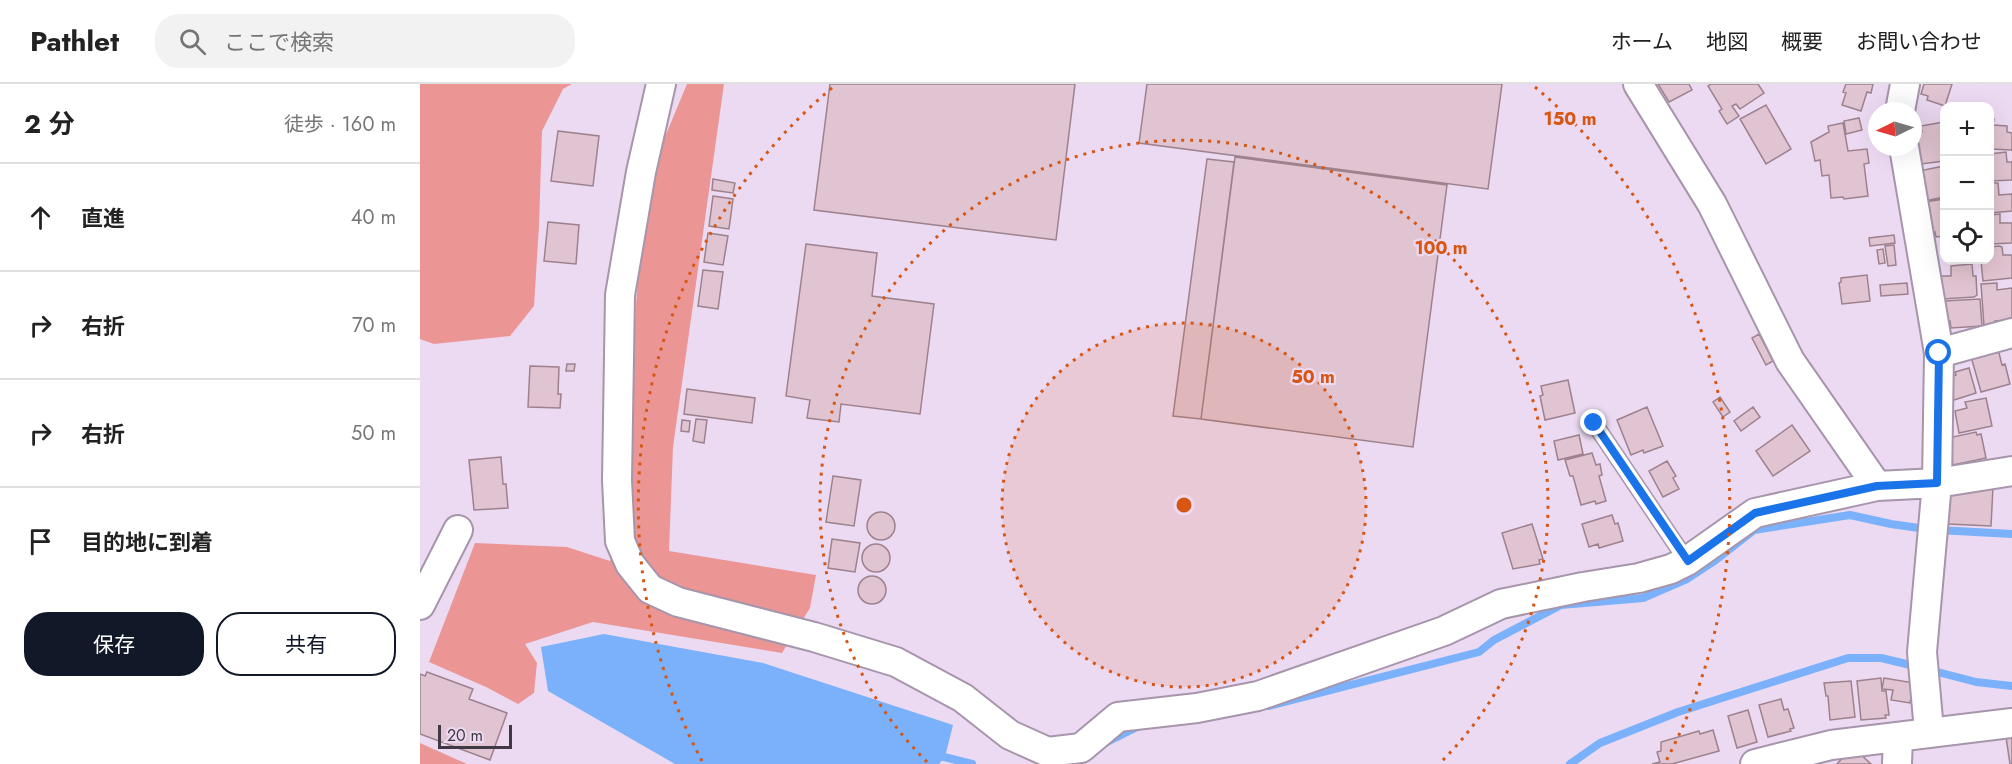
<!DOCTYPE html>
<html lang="ja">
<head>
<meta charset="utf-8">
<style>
  :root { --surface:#fff; --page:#f2f2f2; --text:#222; --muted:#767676; --line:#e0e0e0; --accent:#111827 }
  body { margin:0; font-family:Jost,"Noto Sans JP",sans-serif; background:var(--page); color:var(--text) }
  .controls { position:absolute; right:18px; top:18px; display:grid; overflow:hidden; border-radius:12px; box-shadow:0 6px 24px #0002 }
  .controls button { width:54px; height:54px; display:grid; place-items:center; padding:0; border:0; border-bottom:2px solid var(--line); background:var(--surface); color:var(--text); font:30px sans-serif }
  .compass { position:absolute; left:1448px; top:18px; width:54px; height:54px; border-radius:50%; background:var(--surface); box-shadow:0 6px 24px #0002; rotate:265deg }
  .scale { position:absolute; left:18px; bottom:15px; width:74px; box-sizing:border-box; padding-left:6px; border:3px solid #403943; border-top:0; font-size:16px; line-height:21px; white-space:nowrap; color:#403943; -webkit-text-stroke:4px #ecdaf2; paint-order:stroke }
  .stop { position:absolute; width:18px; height:18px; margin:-14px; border:4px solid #1a73e8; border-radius:50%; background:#fff }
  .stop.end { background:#1a73e8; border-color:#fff; box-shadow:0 2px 6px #0008 }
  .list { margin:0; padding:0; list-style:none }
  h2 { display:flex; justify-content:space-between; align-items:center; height:78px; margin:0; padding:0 24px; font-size:26px }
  h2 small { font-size:20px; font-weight:400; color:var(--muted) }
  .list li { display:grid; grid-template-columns:39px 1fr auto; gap:18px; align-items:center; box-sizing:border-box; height:108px; padding:0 24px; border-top:2px solid var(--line) }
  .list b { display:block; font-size:22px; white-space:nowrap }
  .list em { font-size:20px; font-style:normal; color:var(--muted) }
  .actions { display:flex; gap:12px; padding:18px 24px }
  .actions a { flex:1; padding:14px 0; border:2px solid var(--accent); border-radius:24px; text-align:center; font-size:21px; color:var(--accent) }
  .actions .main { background:var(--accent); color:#fff }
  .icon { flex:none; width:33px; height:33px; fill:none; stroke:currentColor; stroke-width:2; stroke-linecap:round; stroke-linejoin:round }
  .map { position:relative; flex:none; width:1592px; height:680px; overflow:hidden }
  header { display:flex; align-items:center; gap:36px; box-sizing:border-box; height:84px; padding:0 30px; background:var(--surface); border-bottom:2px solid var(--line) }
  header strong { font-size:28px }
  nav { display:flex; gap:33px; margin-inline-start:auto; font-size:21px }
  .search { width:420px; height:54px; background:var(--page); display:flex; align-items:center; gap:15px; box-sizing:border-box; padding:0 21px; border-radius:24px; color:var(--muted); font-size:22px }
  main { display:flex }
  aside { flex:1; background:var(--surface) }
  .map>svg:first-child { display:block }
  .green { fill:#eb9695 }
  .water { fill:#7ab1fa }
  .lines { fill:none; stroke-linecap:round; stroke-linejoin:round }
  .stream { stroke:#7ab1fa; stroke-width:8 }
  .building { fill:#e1c4d1; stroke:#9d828e; stroke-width:1.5 }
  .lane-casing { stroke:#a695ab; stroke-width:18 }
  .street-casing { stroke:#a695ab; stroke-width:32 }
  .lane { stroke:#fff; stroke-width:15 }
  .street { stroke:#fff; stroke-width:28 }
  .route { stroke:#1a73e8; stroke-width:8 }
  .ring { fill:none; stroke:#d75612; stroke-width:3; stroke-dasharray:3 6 }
  .centre { fill:#d75612; stroke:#ecdaf2; stroke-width:3 }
  .ring-label { font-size:18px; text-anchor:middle; font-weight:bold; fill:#d75612; stroke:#ecdaf2; stroke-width:4.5; stroke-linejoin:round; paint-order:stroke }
</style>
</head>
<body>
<header>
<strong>Pathlet</strong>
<div class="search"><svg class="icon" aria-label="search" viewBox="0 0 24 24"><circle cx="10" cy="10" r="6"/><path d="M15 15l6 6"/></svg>ここで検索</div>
<nav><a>ホーム</a><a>地図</a><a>概要</a><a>お問い合わせ</a></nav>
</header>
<main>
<aside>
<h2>2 分<small>徒歩 · 160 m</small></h2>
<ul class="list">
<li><svg class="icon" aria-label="ahead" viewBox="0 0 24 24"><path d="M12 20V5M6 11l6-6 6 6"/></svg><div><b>直進</b></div><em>40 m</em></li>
<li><svg class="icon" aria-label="right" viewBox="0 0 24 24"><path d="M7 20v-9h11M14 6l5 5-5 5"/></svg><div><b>右折</b></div><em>70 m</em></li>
<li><svg class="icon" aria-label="right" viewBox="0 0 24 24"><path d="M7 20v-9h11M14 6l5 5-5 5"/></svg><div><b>右折</b></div><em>50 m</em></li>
<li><svg class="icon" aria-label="arrive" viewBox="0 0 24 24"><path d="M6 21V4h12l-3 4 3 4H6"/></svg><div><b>目的地に到着</b></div></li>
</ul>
<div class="actions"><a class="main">保存</a><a>共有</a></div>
</aside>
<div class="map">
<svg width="1592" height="680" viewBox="0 0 1592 680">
  <rect width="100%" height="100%" fill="#ecdaf2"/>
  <path class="green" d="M0 0H152L143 5 122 47 119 142 114 222 90 252 14 260 0 255Z
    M267 0H304L253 363 249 467 396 491 390 524 362 569 173 538 105 560 117 579 114 609 98 620 66 603 9 578 55 459 147 463 190 477 213 422 209 323 218 192 237 72Z
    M0 659 47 680H0Z"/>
  <path class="water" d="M184 550 343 579 533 641 525 673 519 680H255L128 607 121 563Z"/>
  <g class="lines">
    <path class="stream" d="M1518 446 1592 450
      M1510 586 1556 598 1592 602
      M849 622 1059 568 1074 556 1141 521 1223 514 1267 495 1293 478 1334 446 1430 431 1471 440 1506 445
      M687 658 719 642
      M516 671 552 680
      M1150 680 1180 659 1258 628 1428 574H1461L1499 583"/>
  </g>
  <path class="building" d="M410 0H655L636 156 394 126Z
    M727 0H1082L1068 105 719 59Z
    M1238 0H1269L1272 6 1249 18Z
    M1291 0H1338L1344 9 1320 25 1316 20 1312 22 1319 32 1307 40 1299 27 1302 25 1288 2Z
    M1426 0H1453L1451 9 1447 8 1441 27 1422 21 1426 9 1423 8Z
    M1504 0H1532L1525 22 1507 16 1508 12 1501 10Z
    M1346 21 1371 65 1346 80 1320 35Z
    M1439 34 1442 46 1426 50 1424 37Z
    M1570 34 1574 35 1573 41 1587 42V48L1592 49V66L1570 65Z
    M1524 38V77L1501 80 1496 49 1502 48 1501 42Z
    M1423 39 1428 67 1447 65 1449 79 1444 80 1448 112 1424 115 1423 113 1411 114 1409 91 1402 92 1400 76 1395 77 1391 58 1409 48 1408 42Z
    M138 47 179 52 173 102 131 97Z
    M1586 68 1587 78H1592V96L1570 97V70Z
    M815 73 1027 101 993 363 781 335Z
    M787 75 814 78 781 335 753 332Z
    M1524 82V113L1505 117 1499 87Z
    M293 95 315 99 313 109 292 106Z
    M1570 99H1578L1579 111 1592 110V127L1570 129Z
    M293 112 313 115 309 145 289 142Z
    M1524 115V152L1516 153 1515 148 1510 149 1505 118Z
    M1580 130V139H1592V159L1570 160V131Z
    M128 138 159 141 156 180 124 177Z
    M288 149 308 152 303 181 284 178Z
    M1474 151 1475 159 1450 162 1449 154Z
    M386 160 457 169 452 212 514 220 500 330 421 320 419 338 387 334 390 316 366 312Z
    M1474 161 1476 181 1468 182 1465 162Z
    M1579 162 1582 163 1583 171H1592V194L1563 197 1561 177 1558 176H1570V163Z
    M1463 165 1465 179 1459 180 1457 166Z
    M1552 180 1553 192H1556L1557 211 1554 213 1522 215 1521 192H1531V182Z
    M283 186 303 188 298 225 278 222Z
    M1447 191 1450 217 1422 220 1419 199 1421 198V194Z
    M1487 199 1488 210 1461 212 1460 201Z
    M1577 199V206L1592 204V234H1589V236L1575 237V241L1564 242 1561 200Z
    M1560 215 1562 242 1531 244 1530 237H1525L1524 217Z
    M1339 250 1353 277 1346 281 1332 254Z
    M1576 268 1579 269 1582 281 1585 280 1590 300 1561 308 1550 269Z
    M147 280H155L154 287H146Z
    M110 282 139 283 138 310H141L140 324 108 323Z
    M1549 284 1556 309 1531 317 1527 294 1536 291 1535 288Z
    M1148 296 1155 329 1125 336 1120 312 1123 311 1121 302Z
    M267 305 335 314 332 339 264 330Z
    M1300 313 1310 328 1303 333 1293 318Z
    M1566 314 1572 342 1539 349 1535 327 1547 324 1545 318Z
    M1227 323 1243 362 1224 369 1223 366 1211 371 1197 336Z
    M1333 323 1340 333 1321 347 1314 337Z
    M276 335 287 336 284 359 273 357Z
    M262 336 270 337 269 348 261 347Z
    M1372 341 1390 367 1353 392 1336 367Z
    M1556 348 1557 351 1561 350 1566 374 1533 381 1528 354Z
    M1159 351 1163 370 1138 376 1134 357Z
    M1172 369 1176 381 1180 380 1182 391 1179 392 1186 417 1176 420 1175 417 1161 421 1153 392H1150L1145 376Z
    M81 373 83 400H86L88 424 54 426 49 376Z
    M1247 377 1256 392 1253 394 1259 405 1243 413 1229 387Z
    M413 392 441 396 434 442 406 438Z
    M1550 402 1573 403 1571 442 1528 440V408L1550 409Z
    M447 442a14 14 0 1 1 28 0a14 14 0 1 1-28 0Z
    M1192 431 1195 440 1198 439 1203 457 1179 464 1178 460 1169 463 1162 440Z
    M1112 440 1123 475 1119 476 1120 480 1093 485 1082 449Z
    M412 455 440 459 435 488 408 484Z
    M442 474a14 14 0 1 1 28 0a14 14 0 1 1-28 0Z
    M438 506a14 14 0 1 1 28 0a14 14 0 1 1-28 0Z
    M7 588 53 605 49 615 87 629 70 676 0 650V590L5 592Z
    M1461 594 1462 607H1466L1469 631H1465L1466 634 1441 636 1437 597Z
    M1464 594 1494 599 1490 619 1471 616 1473 606 1462 605Z
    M1431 597 1435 633 1410 636 1408 612H1406L1404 599Z
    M1361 615 1364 626 1368 625 1374 644 1370 645 1371 647 1348 653 1339 621Z
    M1328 626 1337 658 1317 664 1308 632Z
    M1293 646 1299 667 1252 680H1232L1240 678 1237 668 1241 667V658L1279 647 1280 650Z
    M1592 652V680H1590L1586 653Z
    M1428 668 1439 669 1451 680H1417Z"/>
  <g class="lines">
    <defs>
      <path id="lane" d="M1174 339 1267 477"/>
      <path id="street" d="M241 0 221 88 200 211 197 396 200 457 210 480 230 505 258 518 394 553 476 578 543 614 590 651 628 668 661 664 698 633 777 624 838 612 1024 547 1081 520 1163 503 1219 494 1251 485 1267 477 1335 429 1457 402 1517 399 1592 387
        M1218 0 1292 120 1370 277 1457 402
        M1480 27 1485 0
        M1484 63 1519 269
        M0 521 38 446
        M1509 647 1502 568 1517 399 1519 269 1592 249
        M1335 680 1411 661 1592 639
        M1477 680 1478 653"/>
    </defs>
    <use href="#lane" class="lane-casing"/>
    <use href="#street" class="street-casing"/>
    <use href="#lane" class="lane"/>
    <use href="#street" class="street"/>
  </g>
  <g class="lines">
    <path class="route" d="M1174 339 1268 477 1335 429 1457 402 1517 399 1519 269"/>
  </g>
  <circle cx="764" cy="421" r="182" fill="#d75612" fill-opacity=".12"/>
  <g class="ring">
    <circle cx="764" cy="421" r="182"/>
    <path d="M507 678A364 364 0 1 1 1021 678"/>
    <path d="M282 677A546 546 0 0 1 413 3M1115 3A546 546 0 0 1 1246 677"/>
  </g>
  <circle cx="764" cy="421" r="9" class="centre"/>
  <g class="ring-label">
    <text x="1150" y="41">150 m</text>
    <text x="1021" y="170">100 m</text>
    <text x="893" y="299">50 m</text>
  </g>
</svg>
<div class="controls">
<button>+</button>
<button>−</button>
<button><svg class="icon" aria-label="locate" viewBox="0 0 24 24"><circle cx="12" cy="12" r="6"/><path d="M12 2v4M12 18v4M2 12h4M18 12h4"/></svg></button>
</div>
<svg class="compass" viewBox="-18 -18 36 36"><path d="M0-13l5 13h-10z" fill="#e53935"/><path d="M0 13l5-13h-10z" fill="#767676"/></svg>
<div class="scale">20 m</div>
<div class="stop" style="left:1519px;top:269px"></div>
<div class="stop end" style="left:1174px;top:339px"></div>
</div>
</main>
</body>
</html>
